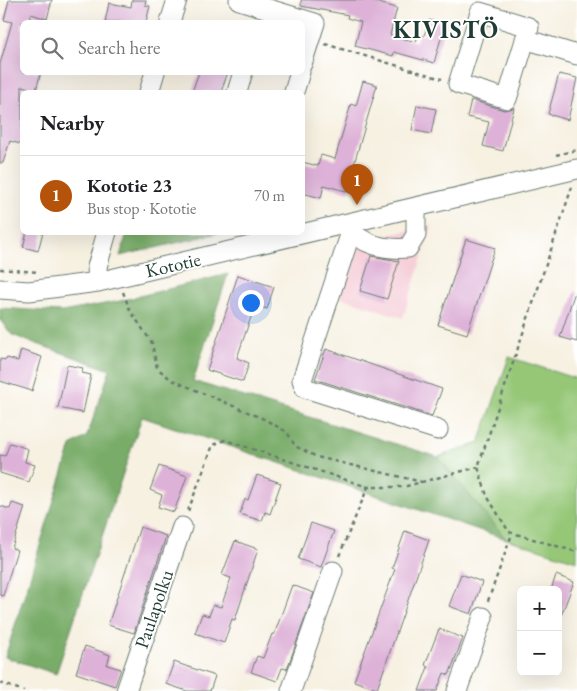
<!DOCTYPE html>
<html lang="en">
<head>
<meta charset="utf-8">
<style>
  :root { --surface:#fff; --page:#f6f6f6; --text:#202124; --muted:#757577; --line:#e0e0e0; --accent:#b45309 }
  body { margin:0; font-family:"EB Garamond",serif; background:var(--page); color:var(--text) }
  .controls { position:absolute; right:15px; bottom:15px; display:grid; overflow:hidden; border-radius:8px; box-shadow:0 5px 20px #0002 }
  .controls button { width:45px; height:45px; display:grid; place-items:center; padding:0; border:0; border-bottom:1px solid var(--line); background:var(--surface); color:var(--text); font:25px sans-serif }
  .you { position:absolute; left:250px; top:302px; width:18px; height:18px; margin:-12px; border:4px solid #fff; border-radius:50%; background:#1a73e8; box-shadow:0 0 0 8px #1a73e833 }
  .badge { display:grid; place-items:center; width:32px; height:32px; border-radius:50%; background:var(--accent); color:#fff; font-size:16px; font-weight:700 }
  .pin { position:absolute; translate:-50% -41px; filter:drop-shadow(0 1px 2px #0008) }
  .pin::after { content:''; position:absolute; top:26px; width:18px; height:15px; background:inherit; clip-path:polygon(0 0,100% 0,50% 100%) }
  .list { margin:0; padding:0; list-style:none }
  h2 { display:flex; justify-content:space-between; align-items:center; height:65px; margin:0; padding:0 20px; font-size:21px }
  h2 small { font-size:16px; font-weight:400; color:var(--muted) }
  .list li { display:grid; grid-template-columns:32px 1fr auto; gap:15px; align-items:center; box-sizing:border-box; height:80px; padding:0 20px; border-top:1px solid var(--line) }
  .list b { display:block; font-size:19px; white-space:nowrap }
  .list p { margin:0; font-size:16px; white-space:nowrap; color:var(--muted) }
  .list em { font-size:16px; font-style:normal; color:var(--muted) }
  .icon { flex:none; width:28px; height:28px; fill:none; stroke:currentColor; stroke-width:2; stroke-linecap:round; stroke-linejoin:round }
  .map { position:relative; flex:none; width:577px; height:691px; overflow:hidden }
  .search { position:absolute; background:var(--surface); box-shadow:0 5px 20px #0002; left:20px; top:20px; width:285px; height:55px; display:flex; align-items:center; gap:12px; box-sizing:border-box; padding:0 18px; border-radius:8px; color:var(--muted); font-size:19px }
  .panel { position:absolute; background:var(--surface); box-shadow:0 5px 20px #0002; left:20px; top:90px; width:285px; height:145px; border-radius:8px }
  .map>svg:first-child { display:block }
  .built { fill:#f6cfd9 }
  .green { fill:#95c777; stroke:#5a8256 }
  .forest { fill:#78ac68; stroke:#4c744e }
  .building { fill:#deb2d8 }
  .lines { fill:none; stroke-linecap:round; stroke-linejoin:round }
  .minor-casing { stroke:#6b7c71; stroke-width:21 }
  .path { stroke:#6b7c71; stroke-width:2.5; stroke-dasharray:4 4; stroke-linecap:butt }
  .minor { stroke:#fff; stroke-width:19 }
  .labels { text-anchor:middle; dominant-baseline:central; stroke-width:4; stroke-linejoin:round; paint-order:stroke }
  .street-label { font-size:19px; fill:#1f3d34; stroke:#fff }
  .district-label { font-size:24px; font-weight:bold; letter-spacing:1px; fill:#1f3d34; stroke:#fff }
</style>
</head>
<body>
<div class="map">
<svg width="577" height="691" viewBox="0 0 577 691">
  <rect width="100%" height="100%" fill="#fff"/>
  <filter id="ink" filterUnits="userSpaceOnUse"><feTurbulence type="fractalNoise" baseFrequency=".02" numOctaves="2"/><feDisplacementMap in="SourceGraphic" scale="10" xChannelSelector="R" yChannelSelector="G"/><feConvolveMatrix kernelMatrix="1 2 1 2 8 2 1 2 1" color-interpolation-filters="sRGB"/></filter>
  <filter id="wash" filterUnits="userSpaceOnUse"><feTurbulence type="fractalNoise" baseFrequency=".0096" numOctaves="4" result="noise"/><feDisplacementMap in="SourceGraphic" scale="20" xChannelSelector="R" yChannelSelector="G"/><feGaussianBlur stdDeviation="1.12" result="paint"/><feColorMatrix in="noise" values="0 0 0 0 0 0 0 0 0 0 0 0 0 0 0 0 0 1.4 0 .05"/><feComposite in="paint" operator="in"/></filter>
  <g filter="url(#wash)">
    <rect width="100%" height="100%" fill="#f7f1e2"/>
    <path class="built" d="M432 225 403 318 327 293 342 246Z"/>
    <path class="green" d="M509 357 577 379V561L506 539 438 457 479 443Z"/>
    <path class="forest" d="M127 233V232L219 233 120 256Z
      M228 274 193 381 438 457 506 539 142 417 56 674 5 657 71 446 87 436 110 370 12 335 0 320V308L62 312 120 301Z"/>
    <g id="blocks">
      <path class="building" d="M9 0H52L47 19 31 14 29 22H22V72H41L36 90 22 86V137L20 144 10 141 3 163H0V64L12 22 4 20Z
        M132 0H146L145 5 150 6 146 22H105L109 3 131 7Z
        M301 0H375V2L397 8 390 35 416 42 418 35 424 36 429 20 445 24 434 63 394 52 393 56 355 46 361 22 347 18 348 15 301 6Z
        M199 72H228L221 92H192Z
        M559 74 577 78 568 120 548 114Z
        M363 81 377 85 354 164H356L349 192 324 185 321 198 302 193V162L318 166 321 155 335 159 351 104 356 106Z
        M471 100 504 110 514 108 503 151 483 146 489 122 467 117Z
        M417 105 436 109 431 134 412 130Z
        M27 232H43L38 251 23 247Z
        M466 239 495 248 467 334 438 325Z
        M371 256 399 261 387 299 360 291Z
        M238 275 274 287 267 309 255 305 237 358 249 363 243 382 207 370Z
        M575 292H577V342L560 337Z
        M326 349 442 389 432 416 315 379Z
        M21 350 42 357 32 391 0 381V359L6 360 7 358 18 361Z
        M67 365 83 368 82 373 91 375 83 413 58 408Z
        M10 443 28 449 25 462 35 465 29 482 0 473V455L5 456Z
        M159 466 187 476 174 512 158 507 162 495 150 490Z
        M257 475 281 483 270 514 265 512 262 521 240 514 245 499 248 500Z
        M12 503 25 507 12 548 17 550 3 596 0 595V506L10 509Z
        M311 523 334 531 321 567 298 559Z
        M140 527 166 536 134 633 108 625Z
        M405 531 429 540 377 689 354 681 395 569 392 568Z
        M235 541 258 549 235 620 232 619 224 643 195 633 202 614 209 616 213 605 221 607 231 578 222 575Z
        M461 574 482 582 471 614 449 606Z
        M556 575 574 582 559 621 558 590H551Z
        M292 585 314 593 287 669 282 668 277 681 251 672 257 656 263 658 272 634 274 635Z
        M439 629 463 638 449 675 444 673 437 691H419L428 667 425 665Z
        M85 646 110 655 107 665 121 669 115 686 76 673Z
        M174 662 215 676 210 691H187L166 684Z"/>
    </g>
  </g>
  <g filter="url(#ink)">
    <use href="#blocks" fill-opacity="0" stroke="#6b7c71" stroke-width="1"/>
    <g class="lines">
      <defs>
        <path id="minor" d="M239 0 315 23 302 64
          M480 12 529 27 507 99 458 84Z
          M170 22 177 0
          M525 39 577 55
          M149 92 155 72
          M237 92 243 72
          M294 92 300 72
          M346 225C361 245 385 250 408 248L416 235V208
          M351 232 302 380 305 388 438 430
          M98 282 97 267 107 232
          M0 289 29 291 98 282 577 169
          M126 691 182 527
          M291 691 333 571
          M457 691 483 617"/>
      </defs>
      <use href="#minor" class="minor-casing"/>
      <path class="path" d="M325 44 442 79
        M556 155 577 150
        M572 187 478 467 487 496 509 532 577 552
        M0 269 38 272
        M123 292 130 310 152 343 157 368 172 380 264 419 287 432 295 446 317 457 422 482
        M188 511 213 445 225 440 368 487H403L478 467
        M339 556 368 487
        M488 601 512 534
        M0 683 24 691"/>
      <use href="#minor" class="minor"/>
    </g>
  </g>
  <g class="labels">
    <g class="street-label">
      <text transform="translate(173 265) rotate(-13)">Kototie</text>
      <text transform="translate(154 609) rotate(-71)">Paulapolku</text>
    </g>
    <g class="district-label">
      <text x="446" y="29">KIVISTÖ</text>
    </g>
  </g>
</svg>
<div class="controls">
<button>+</button>
<button>−</button>
</div>
<div class="you"></div>
<div class="pin badge" style="left:357px;top:205px">1</div>
<div class="search"><svg class="icon" aria-label="search" viewBox="0 0 24 24"><circle cx="10" cy="10" r="6"/><path d="M15 15l6 6"/></svg>Search here</div>
<section class="panel">
<h2>Nearby<small></small></h2>
<ul class="list">
<li><span class="badge">1</span><div><b>Kototie 23</b><p>Bus stop · Kototie</p></div><em>70 m</em></li>
</ul>
</section>
</div>
</body>
</html>
